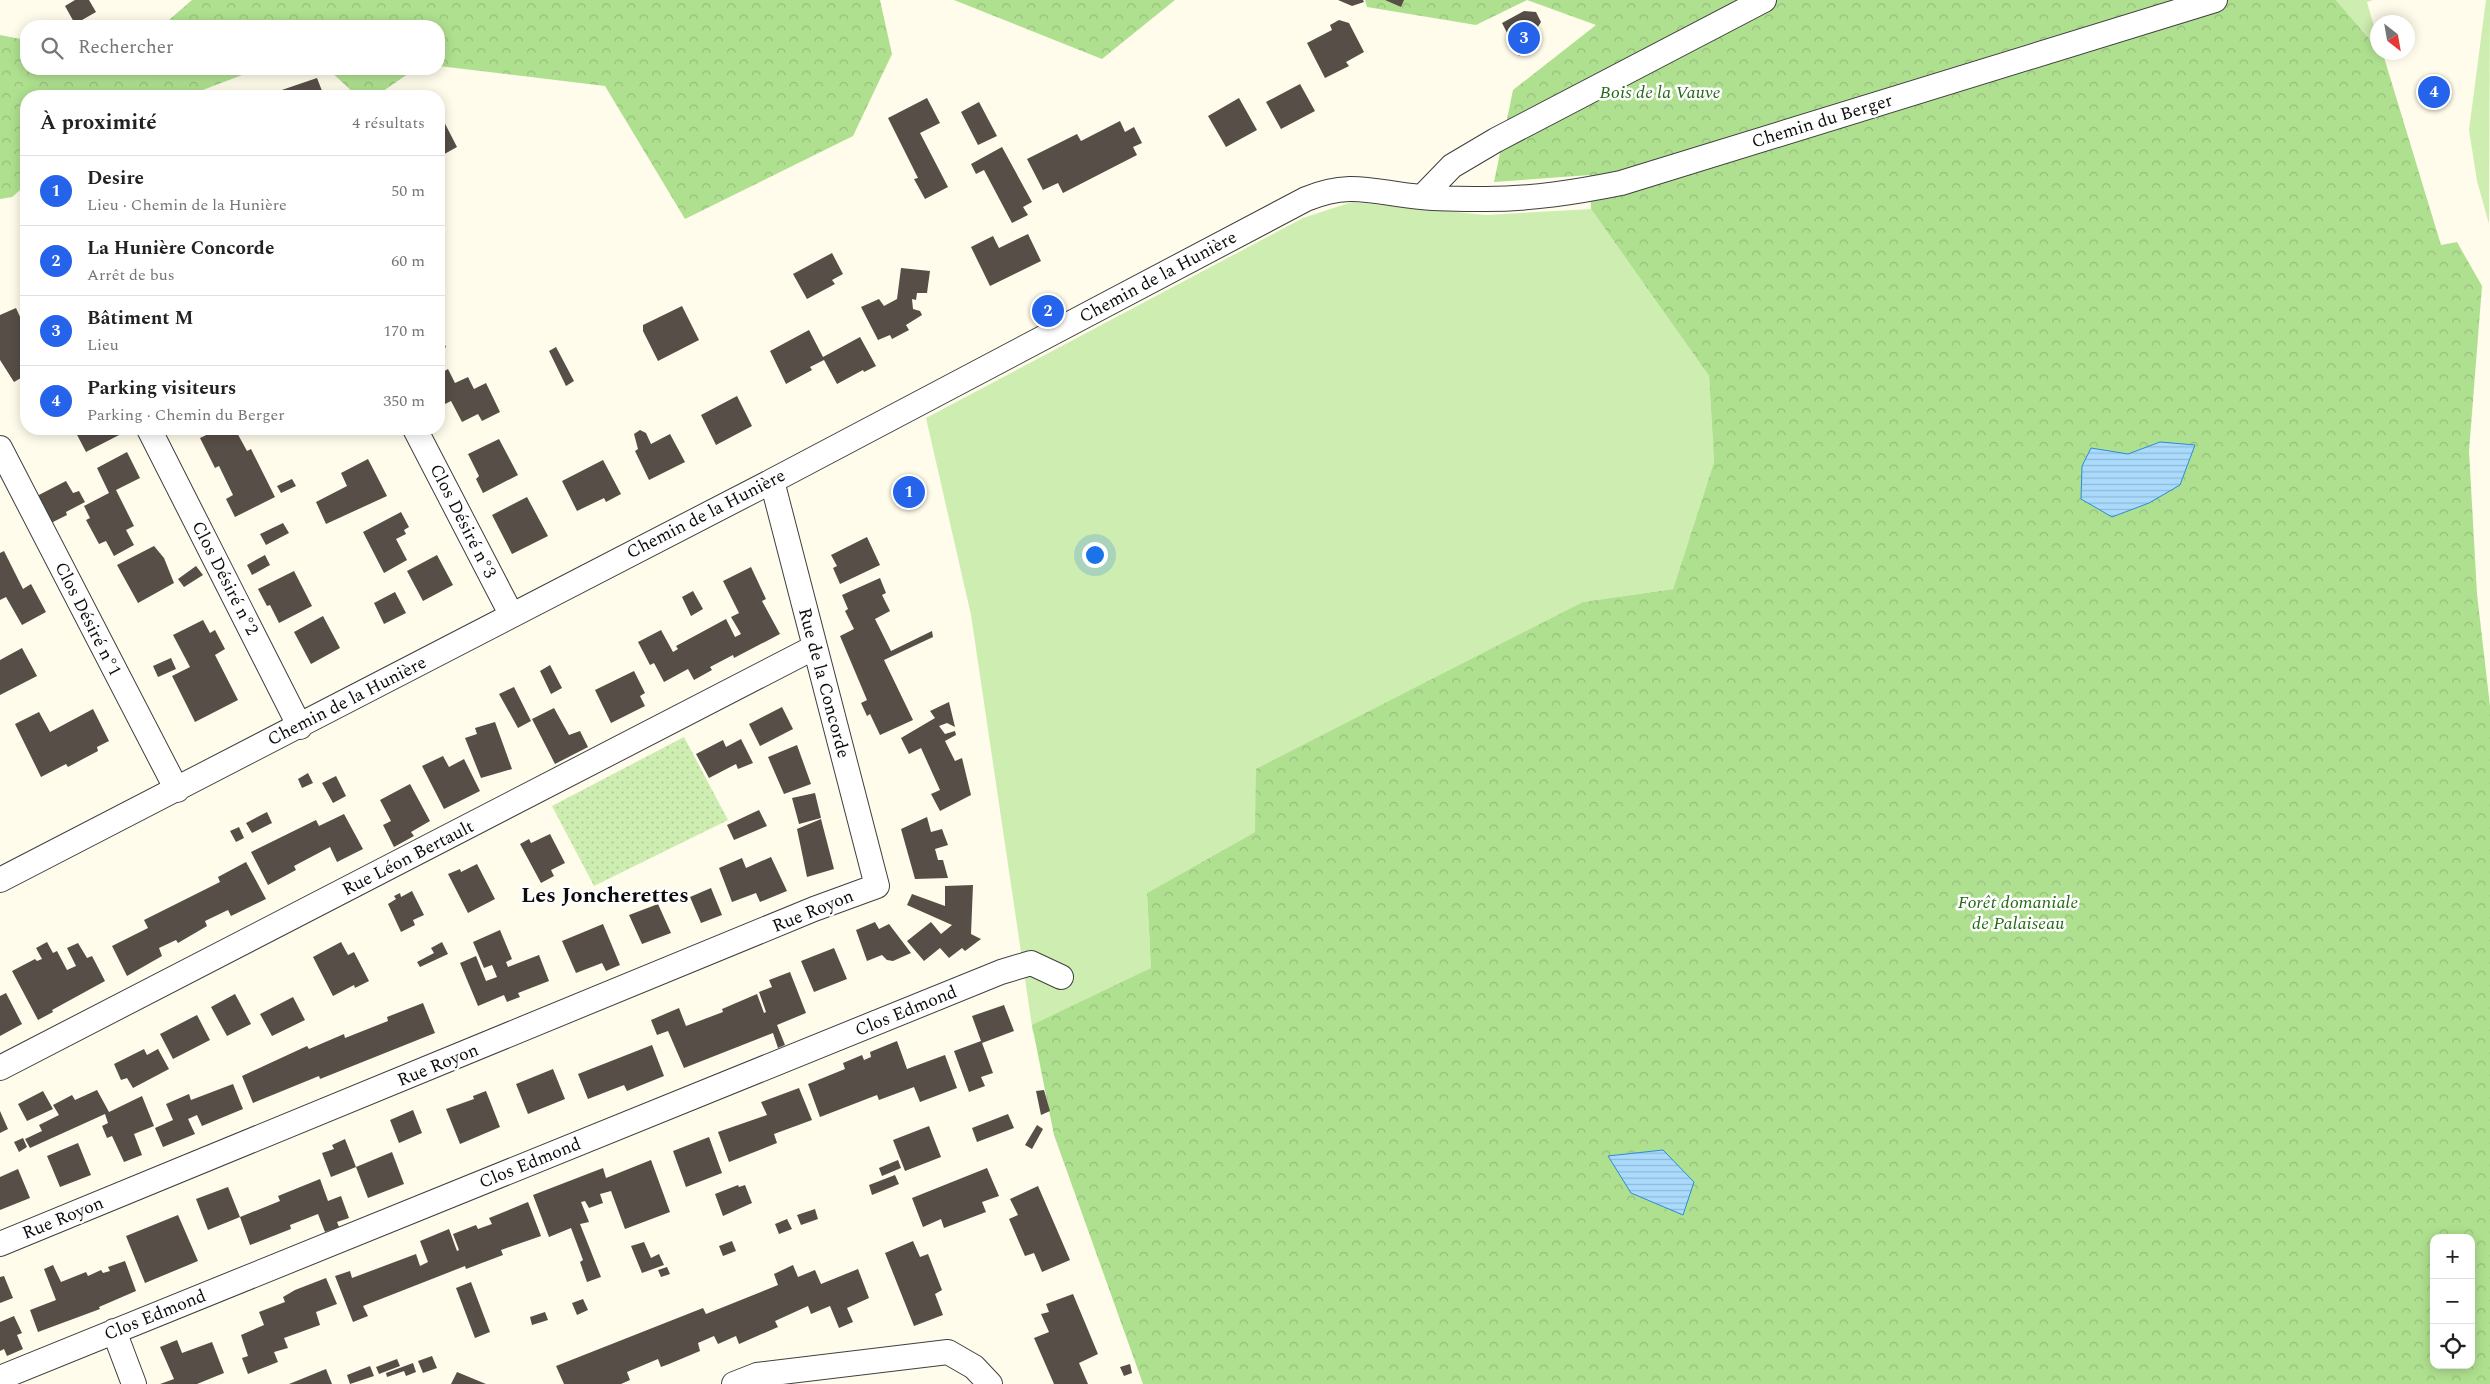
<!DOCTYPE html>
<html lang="fr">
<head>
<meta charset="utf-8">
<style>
  :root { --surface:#fff; --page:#f6f6f6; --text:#222; --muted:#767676; --line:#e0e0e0; --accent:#2563eb }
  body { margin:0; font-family:Spectral,serif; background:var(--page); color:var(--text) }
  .controls { position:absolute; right:15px; bottom:15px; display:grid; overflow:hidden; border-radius:10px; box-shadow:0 2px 12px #0003 }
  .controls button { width:45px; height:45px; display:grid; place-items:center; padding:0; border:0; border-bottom:1px solid var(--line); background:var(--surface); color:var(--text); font:25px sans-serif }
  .compass { position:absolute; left:2370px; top:15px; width:45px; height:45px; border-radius:50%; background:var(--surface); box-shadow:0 2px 12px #0003; rotate:149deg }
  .you { position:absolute; left:1094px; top:554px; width:18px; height:18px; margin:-12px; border:4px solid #fff; border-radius:50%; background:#1a73e8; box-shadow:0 0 0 8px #1a73e833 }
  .badge { display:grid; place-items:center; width:32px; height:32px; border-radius:50%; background:var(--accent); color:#fff; font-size:16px; font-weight:700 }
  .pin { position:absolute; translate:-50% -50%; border:2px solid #fff; box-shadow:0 1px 5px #0006 }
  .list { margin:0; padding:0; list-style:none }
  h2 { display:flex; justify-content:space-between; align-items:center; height:65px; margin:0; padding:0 20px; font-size:21px }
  h2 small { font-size:16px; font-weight:400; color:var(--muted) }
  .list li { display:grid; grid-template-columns:32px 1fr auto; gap:15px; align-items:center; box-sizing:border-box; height:70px; padding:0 20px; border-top:1px solid var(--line) }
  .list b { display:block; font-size:19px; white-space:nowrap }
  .list p { margin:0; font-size:16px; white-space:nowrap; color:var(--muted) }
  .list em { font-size:16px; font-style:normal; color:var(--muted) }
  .icon { flex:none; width:28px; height:28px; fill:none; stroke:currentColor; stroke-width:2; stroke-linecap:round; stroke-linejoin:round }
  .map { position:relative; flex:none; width:2490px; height:1384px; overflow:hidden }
  .search { position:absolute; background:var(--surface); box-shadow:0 2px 12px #0003; left:20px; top:20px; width:425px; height:55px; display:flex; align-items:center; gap:12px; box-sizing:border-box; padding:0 18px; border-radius:20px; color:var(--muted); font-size:19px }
  .panel { position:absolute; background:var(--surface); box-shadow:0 2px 12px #0003; left:20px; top:90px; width:425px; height:345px; border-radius:20px }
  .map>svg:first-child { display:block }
  .grass { fill:#ceedb1 }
  .forest { fill:url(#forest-crowns); fill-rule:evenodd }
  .park { fill:url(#park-dots) }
  .water { fill:url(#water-rules); stroke:#2a8cdb }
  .building { fill:#564e47 }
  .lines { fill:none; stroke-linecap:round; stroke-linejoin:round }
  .street-casing { stroke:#3f3f3f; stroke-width:26 }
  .street { stroke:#fff; stroke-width:24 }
  .labels { text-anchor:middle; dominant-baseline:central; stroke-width:5; stroke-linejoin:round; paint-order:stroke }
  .park-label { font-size:18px; font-style:italic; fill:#246a16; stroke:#fff }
  .street-label { font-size:18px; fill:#0c0c0c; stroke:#fff }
  .district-label { font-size:22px; font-weight:bold; fill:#0c0c0c; stroke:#fff }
</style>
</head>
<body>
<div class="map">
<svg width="2490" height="1384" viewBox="0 0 2490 1384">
  <defs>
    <pattern id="forest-crowns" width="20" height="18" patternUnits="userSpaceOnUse" patternTransform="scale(1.25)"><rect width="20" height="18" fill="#afe08f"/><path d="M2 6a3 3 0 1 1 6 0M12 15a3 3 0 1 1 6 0" fill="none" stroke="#95bf7a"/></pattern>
    <pattern id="park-dots" width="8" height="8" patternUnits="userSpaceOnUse" patternTransform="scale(1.25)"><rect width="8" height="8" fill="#ceedb1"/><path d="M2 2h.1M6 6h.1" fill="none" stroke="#b0ca97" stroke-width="1.8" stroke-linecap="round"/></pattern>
    <pattern id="water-rules" width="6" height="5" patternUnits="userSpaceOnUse" patternTransform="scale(1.25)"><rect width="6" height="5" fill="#aadafc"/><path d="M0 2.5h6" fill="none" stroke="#91bad7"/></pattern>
  </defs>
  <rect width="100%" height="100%" fill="#fffceb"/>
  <path class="grass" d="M2336 0H2373L2367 2 2377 37V48Z
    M2486 0H2490L2489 224 2477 181 2469 130Z
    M1352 202 1486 215 1591 209 1709 376 1714 462 1673 589 1583 602 1255 832 1147 893 1151 968 1033 1033 971 615 926 418 1303 218Z"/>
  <path class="forest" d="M192 0H880L892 54 853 136 685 219 605 86 439 66V26H162Z
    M954 0H1175L1102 59Z
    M1365 0H2336L2377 48 2378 52 2383 54 2441 245 2457 242 2482 286 2469 451 2477 594 2490 706V1384H1143L1054 1135 1032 1025 1151 968 1147 893 1255 832 1256 769 1583 602 1673 589 1714 462 1709 376 1591 209 1590 175 1494 182 1513 90 1596 25 1527 0 1476 25 1367 7ZM2434 1238H2471V1365H2434Z
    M0 35 26 40V69H258L187 96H26V185L12 197 0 199Z
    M328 69H415L376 96H357Z"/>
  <path class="park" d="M684 737 728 820 594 886 552 806Z"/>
  <path class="water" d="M2160 442 2195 445 2180 485 2149 503 2112 517 2081 499 2082 466 2091 448 2128 454Z
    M1663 1150 1694 1182 1683 1215 1631 1193 1608 1156Z"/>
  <path class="building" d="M75 0H89L96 12 75 24 65 6Z
    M1338 0H1363L1364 2 1352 6Z
    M1385 0H1404L1401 7Z
    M1524 11 1536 12 1541 22 1534 33 1540 44 1519 56 1502 23Z
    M1339 20 1349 23 1364 52 1346 62 1349 66 1325 78 1307 43 1332 30 1330 25Z
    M317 78 324 96H274L273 93Z
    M1300 84 1315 111 1281 129 1266 102Z
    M927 98 940 123 920 133 948 187 925 199 914 179 918 178 888 118Z
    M1239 98 1257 130 1226 147 1208 116Z
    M979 102 997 136 978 145 961 112Z
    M439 112 457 147 439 157Z
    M1120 121 1125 132 1134 127 1142 143 1133 147 1137 155 1063 193 1058 183 1043 190 1027 159 1077 134 1081 141Z
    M1002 147 1032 202 1023 207 1028 215 1012 223 984 170 976 174 971 164Z
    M1028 234 1041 261 990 286 971 247 993 236 999 248Z
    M832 253 843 274 832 280 835 284 807 299 793 274Z
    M901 268 930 271 927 293H917L916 300 912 299 913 309 920 311 922 315 906 325 909 330 892 339 890 335 878 340 861 307 879 299 884 306 897 299Z
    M682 306 699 340 658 361 643 331V325Z
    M16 308 26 330V375L14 382 0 360V315Z
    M809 330 823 357 860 337 876 366 864 372 863 370 837 384 824 360 810 367 812 370 786 384 770 351Z
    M439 333 446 347 439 351Z
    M556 347 574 381 566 386 549 351Z
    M448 369 455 383 468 377 474 389 486 383 500 412 482 421 478 414 462 422 451 401 439 407V374Z
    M737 396 752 426 716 445 701 415Z
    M74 429H123L125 432 86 452Z
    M219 429H235L247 451 251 449 275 497 235 517 226 499 233 495 219 466 215 468 200 438Z
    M640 430 646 433 651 444 670 434 685 462 649 480 635 451 638 449 634 434Z
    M499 439 518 475 483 493 476 479 479 476 468 454Z
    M127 452 140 478 116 490 134 526 126 530 134 545 114 556 106 541 99 544 86 520 90 518 84 506 109 493 97 468Z
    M368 459 387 496 326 524 316 502 347 486 341 473Z
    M603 460 621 494 606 502 604 498 577 511 562 481Z
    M292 479 296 486 281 493 277 486Z
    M66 481 73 493 79 491 85 502 66 512 67 515 49 524 35 497Z
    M911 482 918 494 907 501 899 490Z
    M527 497 548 536 512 554 492 515Z
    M401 512 409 527 404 530 406 534 396 539 407 560 384 573 363 532Z
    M283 523 289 533 266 545 260 534Z
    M867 537 880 565 840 584 833 568 837 566 831 555Z
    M154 546 164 558 174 583 138 603 117 565Z
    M4 551 23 589 31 584 46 612 22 625 6 597 0 600V553Z
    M265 555 270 565 252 575 247 565Z
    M437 555 453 585 423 601 407 571Z
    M196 566 203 575 184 587 178 579Z
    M751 567 766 599 762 601 780 634 734 658 733 655 710 667 712 670 694 680 688 669 664 682 654 663 650 665 638 642 661 630 673 652 678 649 676 646 726 619 735 637 741 634 731 617 739 613 723 581Z
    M294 571 312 606 279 623 270 605 267 606 258 589Z
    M880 578 886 593 882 595 890 611 875 619 891 651 932 631 933 637 884 660 913 720 880 735 870 714 867 716 861 703 867 700 840 636 854 629 845 611 848 609 842 595Z
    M693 591 703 609 691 616 682 597Z
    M395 592 406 613 384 624 374 603Z
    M323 616 340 648 311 664 294 632Z
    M203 620 210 633 215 630 225 649 215 655 238 700 195 722 172 676 190 667 173 635Z
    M22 648 37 676 0 695V660Z
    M171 658 176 669 158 677 153 666Z
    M550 665 562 688 551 694 540 671Z
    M634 671 645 693 640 696 645 706 611 723 595 690Z
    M514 687 531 721 518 728 499 694Z
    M949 702 955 727 947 723 939 726 945 734 955 731 956 735 945 741 955 761 962 758 971 795 940 811 931 794 940 790 921 748 909 754 901 738 935 718 930 711Z
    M782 707 793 729 760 746 749 724Z
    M554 708 569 735 580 731 588 747 555 764 532 719Z
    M93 709 109 741 97 747 98 751 81 760 68 767 66 764 41 777 15 724 39 712 50 732Z
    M495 722 512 769 481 778 465 738 477 734 475 728Z
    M741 739 753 763 738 769 736 764 709 778 696 754 723 740 726 747Z
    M797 745 811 784 784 794 768 757Z
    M443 756 449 767 464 759 480 791 444 809 422 766Z
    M308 773 313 783 302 788 298 779Z
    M336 776 346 796 333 803 322 783Z
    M410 784 430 821 411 832 414 836 394 847 383 825 391 821 380 800Z
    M815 793 821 818 799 824 792 798Z
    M759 810 767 826 734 840 727 825Z
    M267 812 272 823 252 833 246 823Z
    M344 814 363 849 337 862 330 847 294 866 296 870 268 885 251 852 316 820 319 826Z
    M927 817 931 832 942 829 948 845 935 849 938 860H943L948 878 915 879 901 829Z
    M821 819 834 869 807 877 797 829Z
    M239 827 244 838 236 842 230 831Z
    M550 834 565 863 551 870 554 876 541 883 520 844 529 839 531 843Z
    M771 857 787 891 760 902 756 893 732 902 719 868 742 858 746 868Z
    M246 862 266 899 231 916 228 910 205 921 207 926 178 943 176 940 159 948 162 956 127 976 112 946 148 928 144 920 220 882 218 877Z
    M477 864 495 899 468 913 448 874 460 869 461 872Z
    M973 885 971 934 981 939 965 951 962 948 949 958 940 948 924 961 907 941 931 922 941 934 952 925 907 905 912 894 945 906V886Z
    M711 888 722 915 701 923 690 897Z
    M412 891 424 915 413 920 415 925 401 932 388 904 396 899 394 896 400 893 401 897Z
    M658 904 671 933 642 944 629 915Z
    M875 922 879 929 889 924 911 953 893 961 887 960 882 955 867 961 856 930Z
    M603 924 620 965 606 971 602 963 576 973 562 941Z
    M500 930 512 959 506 962 508 967 539 955 549 981 518 993 520 997 507 1002 504 995 478 1006 460 963 476 956 486 981 497 977 492 965 484 968 473 942Z
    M47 942 53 953 57 951 67 970 76 966 67 948 78 943 87 958 92 956 105 981 52 1010 53 1012 38 1020 12 971 35 959 37 961 42 959 36 948Z
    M341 942 348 955 354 952 369 981 355 988 354 985 333 996 313 957Z
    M442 942 448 954 420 967 417 962 434 953 431 948Z
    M834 948 847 979 814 992 801 961Z
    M790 972 806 1013 777 1025 785 1045 778 1048 773 1033 684 1068 668 1031 657 1035 651 1020 679 1008 686 1026 723 1012 722 1009 757 994 764 1013 766 1012 759 992 772 987 769 980Z
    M6 993 22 1024 0 1036V996Z
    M235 994 251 1024 227 1036 211 1007Z
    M293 997 305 1020 272 1036 260 1014Z
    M423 1003 435 1033 320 1079 319 1076 253 1103 242 1076 307 1046 309 1049 344 1034 345 1038 388 1021 387 1017Z
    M1004 1005 1014 1031 982 1043 993 1073 981 1077 985 1086 969 1092 954 1051 981 1041 972 1016Z
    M197 1015 210 1040 173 1059 160 1034Z
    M897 1041 907 1069 945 1055 957 1088 920 1102 914 1087 879 1100 877 1095 820 1117 808 1084 845 1069 843 1063 862 1055 864 1060 871 1057 870 1052Z
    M652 1045 664 1076 627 1091 624 1085 588 1099 578 1074Z
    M144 1049 147 1055 158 1049 169 1069 133 1088 127 1078 121 1080 114 1064Z
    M553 1069 565 1099 528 1114 516 1084Z
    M233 1084 243 1109 202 1126 197 1115 188 1119 195 1134 163 1147 155 1128 173 1120 166 1104 189 1094 191 1100Z
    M799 1088 812 1120 774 1134 777 1143 729 1162 718 1132 767 1115 761 1102Z
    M97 1090 109 1112 142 1096 154 1126 134 1134 142 1155 124 1162 112 1136 107 1138 102 1126 108 1123 105 1114 30 1148 25 1139 42 1131 39 1125 59 1115 53 1105 72 1095 75 1100Z
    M1044 1090 1050 1111 1041 1115 1036 1091Z
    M43 1091 53 1109 27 1121 18 1104Z
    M486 1091 500 1127 460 1144 446 1109 474 1099 473 1096Z
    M413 1110 422 1133 399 1143 390 1120Z
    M0 1111 8 1129 0 1133Z
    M1008 1114 1014 1128 977 1142 972 1128Z
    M1037 1125 1043 1129 1032 1149 1025 1145Z
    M929 1126 941 1157 905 1171 893 1140Z
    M709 1137 722 1173 686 1187 673 1151Z
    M23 1138 27 1147 19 1152 14 1142Z
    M345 1139 356 1167 331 1177 322 1153 334 1149 332 1145Z
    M78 1143 91 1175 60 1187 47 1156Z
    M392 1152 404 1184 368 1198 356 1167Z
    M651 1160 670 1212 625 1229 611 1191 600 1194 603 1203 589 1208 585 1201 581 1202 589 1222 580 1224 601 1277 587 1282 580 1262 583 1260 571 1228 549 1237 533 1195 603 1168 606 1178Z
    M898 1160 901 1168 882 1176 879 1168Z
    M987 1168 999 1196 982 1202 986 1212 944 1228 941 1219 923 1227 912 1198Z
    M18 1169 30 1198 0 1210V1177Z
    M895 1175 899 1184 872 1195 869 1185Z
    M320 1179 328 1201 341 1196 349 1218 337 1222 339 1227 325 1232 318 1214 290 1225 291 1229 250 1245 240 1217 280 1201 278 1196Z
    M738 1185 739 1187 745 1185 752 1203 723 1216 715 1194Z
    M1038 1186 1070 1260 1042 1272 1034 1253 1025 1256 1009 1219 1018 1215 1010 1199Z
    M228 1187 240 1217 208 1230 196 1199Z
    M528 1202 541 1236 501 1250 503 1255 466 1269 465 1266 363 1306 368 1316 353 1322 335 1276 350 1271 352 1278 416 1254 420 1266 428 1262 420 1241 449 1229 457 1251 459 1250 453 1234 476 1225 478 1229 492 1224 489 1218Z
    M815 1209 818 1219 801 1225 797 1215Z
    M178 1215 198 1261 145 1283 126 1236Z
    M787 1219 792 1229 779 1234 775 1224Z
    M732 1241 736 1251 723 1256 719 1246Z
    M913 1241 920 1257 928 1254 942 1290 935 1294 943 1315 914 1326 885 1253Z
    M644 1242 651 1258 659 1254 664 1265 642 1273 631 1246Z
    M125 1261 136 1291 99 1307 100 1309 38 1332 30 1310 56 1300 44 1269 53 1265 61 1282 86 1272 88 1276 101 1270 103 1273 110 1271 108 1267Z
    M793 1265 798 1277 815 1270 821 1284 858 1269 869 1298 847 1308 853 1322 839 1328 830 1306 811 1314 808 1306 775 1321 778 1327 739 1344 736 1336 718 1344 714 1336 698 1343 700 1351 669 1364 661 1367 658 1359 627 1372 630 1380 621 1384H564L556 1366 703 1308 706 1314 778 1285 774 1274Z
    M667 1267 670 1274 661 1277 658 1270Z
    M4 1276 13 1298 0 1303V1277Z
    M326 1278 337 1304 316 1312 320 1325 284 1338 288 1348 274 1352 278 1362 248 1374 242 1358 248 1356 241 1335 264 1325 259 1312 285 1302 283 1297 295 1290Z
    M471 1282 490 1332 475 1338 456 1288Z
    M1073 1294 1098 1354 1079 1363 1088 1384H1054L1034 1338 1049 1332 1041 1314 1049 1312 1046 1304Z
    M583 1299 588 1310 577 1315 572 1303Z
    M545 1312 548 1320 532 1325 530 1317Z
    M14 1316 22 1333 17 1335 23 1349 7 1356 4 1349 0 1351V1322Z
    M177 1340 182 1353 212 1342 224 1373 197 1384H160L174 1379 160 1347Z
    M432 1356 437 1368 423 1373 418 1361Z
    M397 1359 400 1366 379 1374 376 1367Z
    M413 1363 416 1372 406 1376 404 1371 387 1377 386 1373Z
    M1130 1364 1132 1373 1124 1376 1120 1367Z
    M370 1366 374 1376 350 1384 347 1375Z
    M326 1369 332 1384H289L299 1380Z
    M457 1372 486 1384H451Z"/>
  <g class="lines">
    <defs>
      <path id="street" d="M1422 197 1452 166 1496 140 1764 0
        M149 429 300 727
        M415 429 511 614
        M0 448 177 790
        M0 880 772 481 1306 199C1352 180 1374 193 1421 197 1442 199 1465 199 1486 199 1533 199 1576 192 1621 183L2215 0
        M0 1068 815 647
        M0 1244 814 909 877 886 772 481
        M114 1331 134 1384
        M0 1378 1001 972 1031 963 1061 977
        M734 1384 757 1375 948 1352 974 1367 990 1384"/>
    </defs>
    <use href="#street" class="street-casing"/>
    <use href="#street" class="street"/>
  </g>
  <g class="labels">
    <g class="park-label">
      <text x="1660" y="92">Bois de la Vauve</text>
      <text x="2018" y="902">Forêt domaniale<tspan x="2018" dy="21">de Palaiseau</tspan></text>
    </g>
    <g class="street-label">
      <text transform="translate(1822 121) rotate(-17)">Chemin du Berger</text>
      <text transform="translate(1158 277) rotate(-28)">Chemin de la Hunière</text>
      <text transform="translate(706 514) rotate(-27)">Chemin de la Hunière</text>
      <text transform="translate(463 521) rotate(63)">Clos Désiré n°3</text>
      <text transform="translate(225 578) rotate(63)">Clos Désiré n°2</text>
      <text transform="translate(88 619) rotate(63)">Clos Désiré n°1</text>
      <text transform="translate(824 683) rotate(75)">Rue de la Concorde</text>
      <text transform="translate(347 701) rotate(-27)">Chemin de la Hunière</text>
      <text transform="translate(408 858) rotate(-27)">Rue Léon Bertault</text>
      <text transform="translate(813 911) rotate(-22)">Rue Royon</text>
      <text transform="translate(906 1011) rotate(-22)">Clos Edmond</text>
      <text transform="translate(438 1065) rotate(-22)">Rue Royon</text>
      <text transform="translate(530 1163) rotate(-22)">Clos Edmond</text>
      <text transform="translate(63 1218) rotate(-22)">Rue Royon</text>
      <text transform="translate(155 1315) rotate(-22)">Clos Edmond</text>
    </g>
    <g class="district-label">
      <text x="605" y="895">Les Joncherettes</text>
    </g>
  </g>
</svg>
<div class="controls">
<button>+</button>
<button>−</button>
<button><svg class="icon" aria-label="locate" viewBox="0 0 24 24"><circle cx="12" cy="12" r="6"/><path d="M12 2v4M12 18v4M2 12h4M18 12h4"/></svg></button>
</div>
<svg class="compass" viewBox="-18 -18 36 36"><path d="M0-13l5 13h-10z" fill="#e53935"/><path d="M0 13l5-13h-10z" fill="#767676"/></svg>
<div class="you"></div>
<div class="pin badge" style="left:909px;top:492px">1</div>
<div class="pin badge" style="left:1048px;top:311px">2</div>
<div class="pin badge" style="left:1524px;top:38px">3</div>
<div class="pin badge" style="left:2434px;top:92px">4</div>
<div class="search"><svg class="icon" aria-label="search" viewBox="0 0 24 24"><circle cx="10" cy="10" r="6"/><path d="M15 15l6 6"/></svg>Rechercher</div>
<section class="panel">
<h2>À proximité<small>4 résultats</small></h2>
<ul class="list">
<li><span class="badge">1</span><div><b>Desire</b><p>Lieu · Chemin de la Hunière</p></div><em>50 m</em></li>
<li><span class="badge">2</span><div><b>La Hunière Concorde</b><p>Arrêt de bus</p></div><em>60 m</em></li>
<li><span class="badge">3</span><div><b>Bâtiment M</b><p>Lieu</p></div><em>170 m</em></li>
<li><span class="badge">4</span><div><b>Parking visiteurs</b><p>Parking · Chemin du Berger</p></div><em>350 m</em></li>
</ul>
</section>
</div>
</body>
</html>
